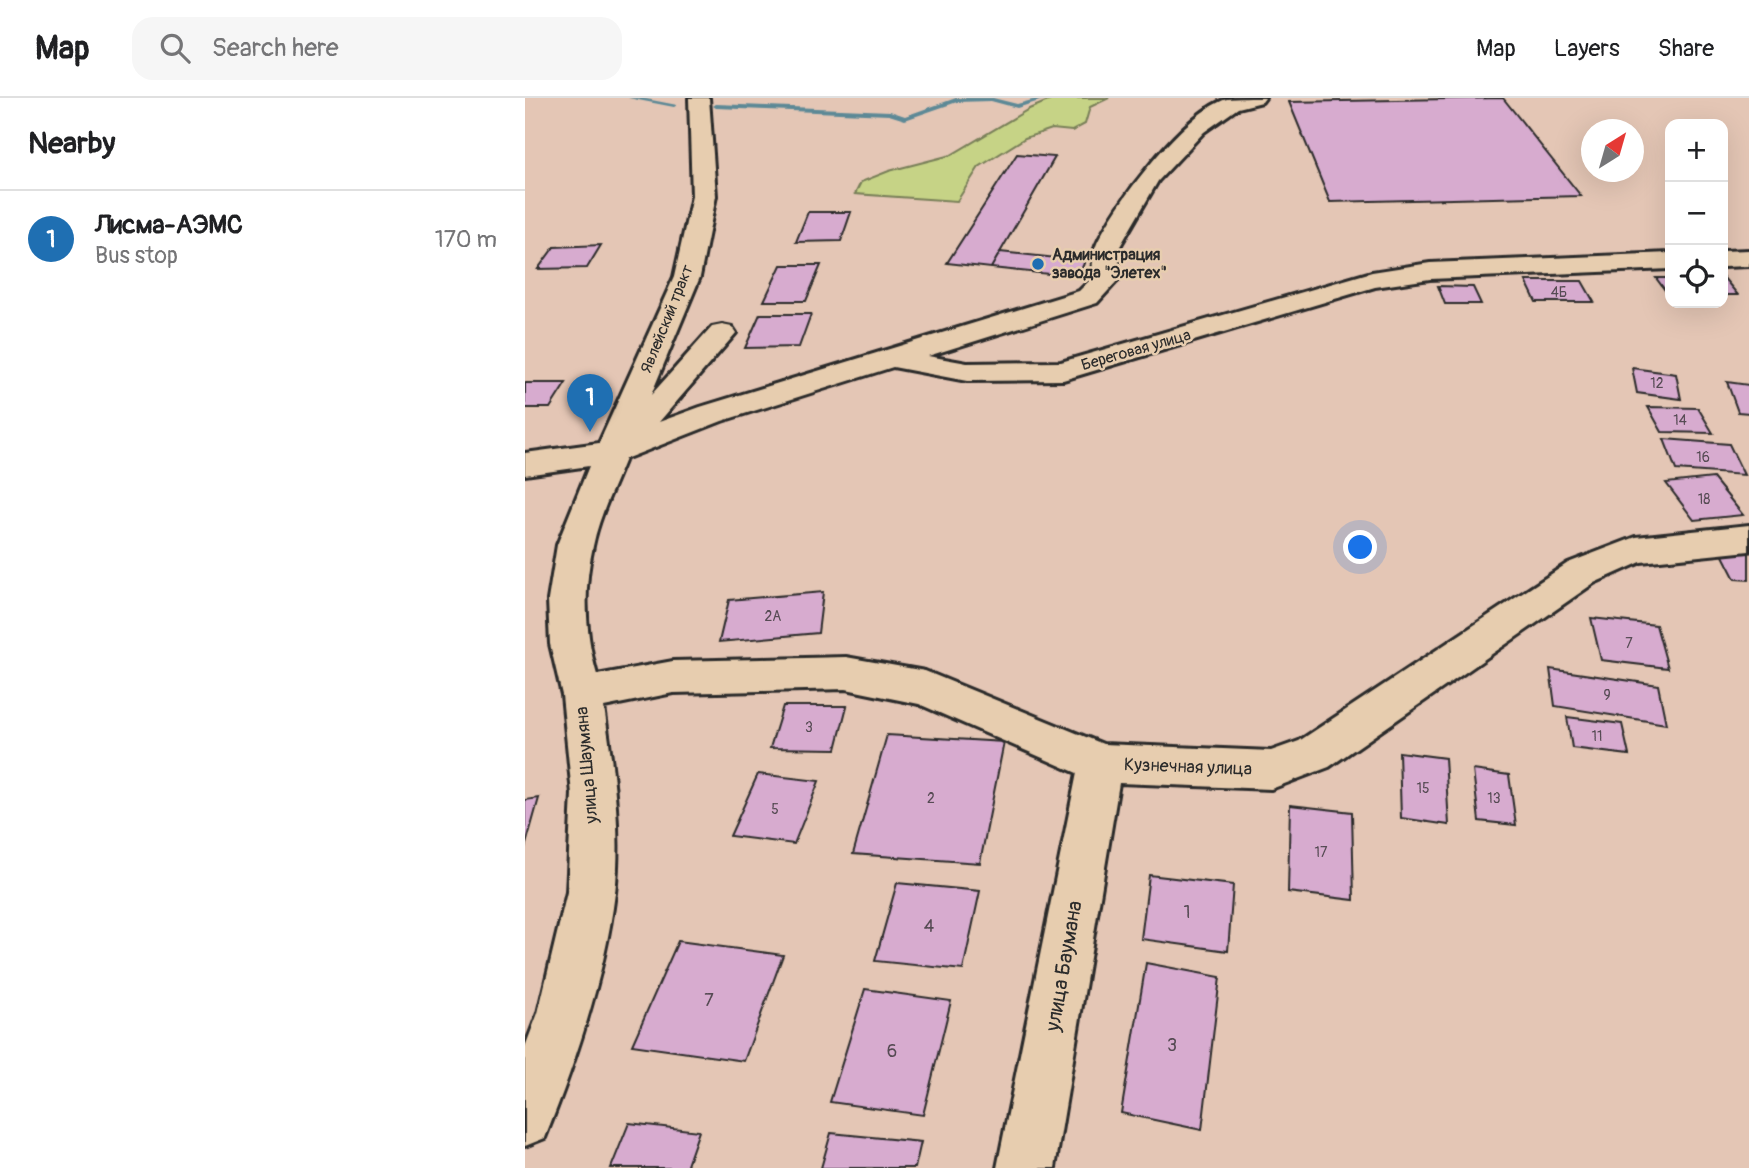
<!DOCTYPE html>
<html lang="en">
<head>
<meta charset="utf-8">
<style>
  :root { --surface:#fff; --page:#f6f6f6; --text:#202124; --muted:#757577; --line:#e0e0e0; --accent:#1f6fb2 }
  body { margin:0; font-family:Pangolin,sans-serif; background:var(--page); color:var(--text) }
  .controls { position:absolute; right:21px; top:21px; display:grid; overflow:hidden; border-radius:14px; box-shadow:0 7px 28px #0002 }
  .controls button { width:63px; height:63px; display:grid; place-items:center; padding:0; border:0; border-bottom:2px solid var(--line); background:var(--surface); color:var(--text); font:35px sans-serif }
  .compass { position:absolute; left:1056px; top:21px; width:63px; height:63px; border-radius:50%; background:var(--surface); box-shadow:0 7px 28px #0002; rotate:37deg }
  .you { position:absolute; left:836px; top:450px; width:24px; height:24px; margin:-18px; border:5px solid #fff; border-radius:50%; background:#1a73e8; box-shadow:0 0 0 10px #1a73e833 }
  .badge { display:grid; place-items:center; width:46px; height:46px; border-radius:50%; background:var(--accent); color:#fff; font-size:23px; font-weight:700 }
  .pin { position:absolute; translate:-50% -58px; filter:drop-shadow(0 2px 4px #0008) }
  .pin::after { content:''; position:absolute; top:37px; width:24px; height:21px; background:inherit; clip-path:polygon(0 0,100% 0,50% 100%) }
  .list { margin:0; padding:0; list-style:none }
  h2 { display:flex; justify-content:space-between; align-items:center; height:91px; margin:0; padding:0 28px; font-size:30px }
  h2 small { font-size:23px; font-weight:400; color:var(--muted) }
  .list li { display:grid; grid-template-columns:46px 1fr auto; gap:21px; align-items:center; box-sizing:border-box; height:98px; padding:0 28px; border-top:2px solid var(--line) }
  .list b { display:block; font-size:26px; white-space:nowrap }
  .list p { margin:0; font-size:23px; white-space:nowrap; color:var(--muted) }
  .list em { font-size:23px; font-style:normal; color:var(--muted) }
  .icon { flex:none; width:38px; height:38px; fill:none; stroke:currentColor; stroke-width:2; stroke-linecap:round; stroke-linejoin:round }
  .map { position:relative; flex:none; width:1224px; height:1070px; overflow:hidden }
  header { display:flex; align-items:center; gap:42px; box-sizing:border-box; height:98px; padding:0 35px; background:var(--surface); border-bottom:2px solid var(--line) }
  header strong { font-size:33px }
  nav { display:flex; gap:38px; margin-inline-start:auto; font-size:24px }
  .search { width:490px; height:63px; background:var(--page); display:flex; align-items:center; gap:18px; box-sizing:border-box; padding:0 24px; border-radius:21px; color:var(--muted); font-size:26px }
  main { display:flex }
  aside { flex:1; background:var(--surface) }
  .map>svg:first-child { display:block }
  .green { fill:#c6d386; stroke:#787f58; stroke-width:2 }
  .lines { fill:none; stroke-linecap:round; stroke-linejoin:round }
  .stream { fill:#5d8996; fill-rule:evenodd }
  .building { fill:#d7abcf; stroke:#2b2b2b; stroke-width:2 }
  .minor-casing { stroke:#2b2b2b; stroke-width:6 }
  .minor { fill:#e7cdaf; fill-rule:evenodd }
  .poi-dot { fill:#1f6fb2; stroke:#e7cdaf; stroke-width:2.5 }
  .labels { text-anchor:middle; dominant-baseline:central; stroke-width:5; stroke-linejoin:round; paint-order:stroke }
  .number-label { font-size:14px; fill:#564b54 }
  .far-poi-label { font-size:16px; font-weight:bold; fill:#2b2b2b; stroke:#e7cdaf; text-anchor:start }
  .far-street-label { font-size:16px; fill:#2b2b2b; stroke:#e7cdaf }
  .street-label { font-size:18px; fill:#2b2b2b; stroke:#e7cdaf }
  .near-number-label { font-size:18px; fill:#564b54 }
  .near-street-label { font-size:21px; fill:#2b2b2b; stroke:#e7cdaf }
</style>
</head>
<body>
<header>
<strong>Map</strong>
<div class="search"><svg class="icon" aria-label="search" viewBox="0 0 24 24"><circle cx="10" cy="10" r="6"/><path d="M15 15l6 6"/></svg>Search here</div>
<nav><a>Map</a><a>Layers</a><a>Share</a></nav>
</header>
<main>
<aside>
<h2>Nearby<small></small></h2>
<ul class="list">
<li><span class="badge">1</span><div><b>Лисма-АЭМС</b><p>Bus stop</p></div><em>170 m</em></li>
</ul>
</aside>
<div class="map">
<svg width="1224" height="1070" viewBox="0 0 1224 1070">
  <rect width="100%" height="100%" fill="#e4c6b5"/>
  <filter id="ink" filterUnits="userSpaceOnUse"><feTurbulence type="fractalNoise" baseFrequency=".0143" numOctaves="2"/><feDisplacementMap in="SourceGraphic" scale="14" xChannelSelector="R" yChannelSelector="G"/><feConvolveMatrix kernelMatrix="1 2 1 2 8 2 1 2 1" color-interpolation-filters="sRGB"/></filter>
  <g filter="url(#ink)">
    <path class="green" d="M530 0H584L565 9 560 26 547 33 527 31 500 40 454 69 432 103 330 96 336 84 364 73 426 57 504 11Z"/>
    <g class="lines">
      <path class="stream" d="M103 0H116L152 7 149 9Z
        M431 0H468L492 6 515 0H524L492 10 466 3 432 4 380 22 364 17 191 10 188 8 191 6 365 13 380 18Z"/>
    </g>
    <path class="building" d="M978 0 1056 98 805 104 764 4Z
      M492 56 530 59 466 170 422 165Z
      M283 114H326L316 143 271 144Z
      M76 147 62 170 13 171 29 149Z
      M475 154 560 163 553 179 466 170Z
      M256 167H296L281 203H239Z
      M1198 179 1213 197H1198Z
      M1131 180H1145V199Z
      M1001 183H1057L1069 204H1011Z
      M913 188 948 189 956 206H920Z
      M235 216H286L274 249 220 250Z
      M1107 270 1151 276 1156 301 1112 295Z
      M1202 284 1224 287V315L1213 314Z
      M0 285H41L25 310H0Z
      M1123 309 1173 310 1188 335 1137 334Z
      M1139 341 1204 346 1219 377 1151 372Z
      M1188 380 1218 417 1169 422 1141 385Z
      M1193 448 1224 449V482L1210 481Z
      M298 494 293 535 194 544 204 502Z
      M1066 520 1131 527 1143 570 1076 562Z
      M1025 571 1133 587 1141 626 1030 608Z
      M258 608H322L311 651 245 650Z
      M1042 619 1097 626 1104 657 1047 650Z
      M362 637 479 644 455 765 328 756Z
      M874 654 920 660 924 727 876 720Z
      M948 672 984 677 991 727 954 723Z
      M233 676 294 683 269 746 205 738Z
      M14 700 0 750V702Z
      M765 707 827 714 829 802 763 794Z
      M624 777 708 787 703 853 616 841Z
      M372 785 455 793 438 872 350 863Z
      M153 843 258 857 219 963 107 947Z
      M621 865 695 879 677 1032 596 1015Z
      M340 891 426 903 398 1017 305 1004Z
      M104 1025 174 1033 161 1070H86Z
      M306 1035 396 1044 390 1070H296Z"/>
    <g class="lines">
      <defs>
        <path id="minor" d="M164 0H184L191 98 175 179 126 297 187 229 197 227 207 229 211 235 134 324 175 309 554 193 567 180C568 170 567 157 571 148 588 108 660 13 702 1 713 0 728 0 740 0L737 4 713 10 679 34 633 83 594 150 593 182 572 205 403 258 442 265 536 264 847 174 905 165 1145 155V171L905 181 850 189 538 282 442 283 368 269 197 323 100 361C89 389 74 418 68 448 58 491 60 535 72 577L148 563 321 559 400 573 578 646 746 653 774 643 1043 465 1111 439 1224 427V453L1116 464 1069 485 804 669 746 691 594 685 530 1070H472L552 675 394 606 321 591 148 595 79 609C88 670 97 733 90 795 80 877 51 963 20 1040L0 1048V949L13 915 42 794 47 696 37 597 25 546 23 502 32 447 64 368 0 377V355L74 345 149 179 167 98Z
          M1224 152V168L1198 169V153Z"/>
      </defs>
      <use href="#minor" class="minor-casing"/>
      <use href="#minor" class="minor"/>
    </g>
  </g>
  <circle class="poi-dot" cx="513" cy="166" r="7"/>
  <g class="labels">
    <g class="number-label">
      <text x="1034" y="194">4Б</text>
      <text x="1132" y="285">12</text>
      <text x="1155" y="322">14</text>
      <text x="1178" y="359">16</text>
      <text x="1179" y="401">18</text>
      <text x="248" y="518">2А</text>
      <text x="1104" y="545">7</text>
      <text x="1082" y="597">9</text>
      <text x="284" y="629">3</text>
      <text x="1072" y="638">11</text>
      <text x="898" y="690">15</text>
      <text x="406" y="700">2</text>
      <text x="969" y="700">13</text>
      <text x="250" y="711">5</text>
      <text x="796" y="754">17</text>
    </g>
    <g class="far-poi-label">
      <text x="527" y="157">Администрация<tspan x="527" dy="18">завода "Элетех"</tspan></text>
    </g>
    <g class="far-street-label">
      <text transform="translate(142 221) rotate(-68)">Явлейский тракт</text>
      <text transform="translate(611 252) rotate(-16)">Береговая улица</text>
    </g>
    <g class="street-label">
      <text transform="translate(62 667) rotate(-95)">улица Шаумяна</text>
      <text transform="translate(663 669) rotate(2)">Кузнечная улица</text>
    </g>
    <g class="near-number-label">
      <text x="662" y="814">1</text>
      <text x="404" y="828">4</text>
      <text x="184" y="902">7</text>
      <text x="647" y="947">3</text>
      <text x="367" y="953">6</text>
    </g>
    <g class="near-street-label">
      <text transform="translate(539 868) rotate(-80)">улица Баумана</text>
    </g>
  </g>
</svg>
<div class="controls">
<button>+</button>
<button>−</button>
<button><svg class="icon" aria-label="locate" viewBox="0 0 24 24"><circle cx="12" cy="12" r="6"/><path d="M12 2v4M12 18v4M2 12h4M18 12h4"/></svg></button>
</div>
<svg class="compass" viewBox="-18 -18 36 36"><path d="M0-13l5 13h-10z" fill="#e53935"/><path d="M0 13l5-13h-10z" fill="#757577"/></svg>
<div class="you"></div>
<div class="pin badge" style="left:65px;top:334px">1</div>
</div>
</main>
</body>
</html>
